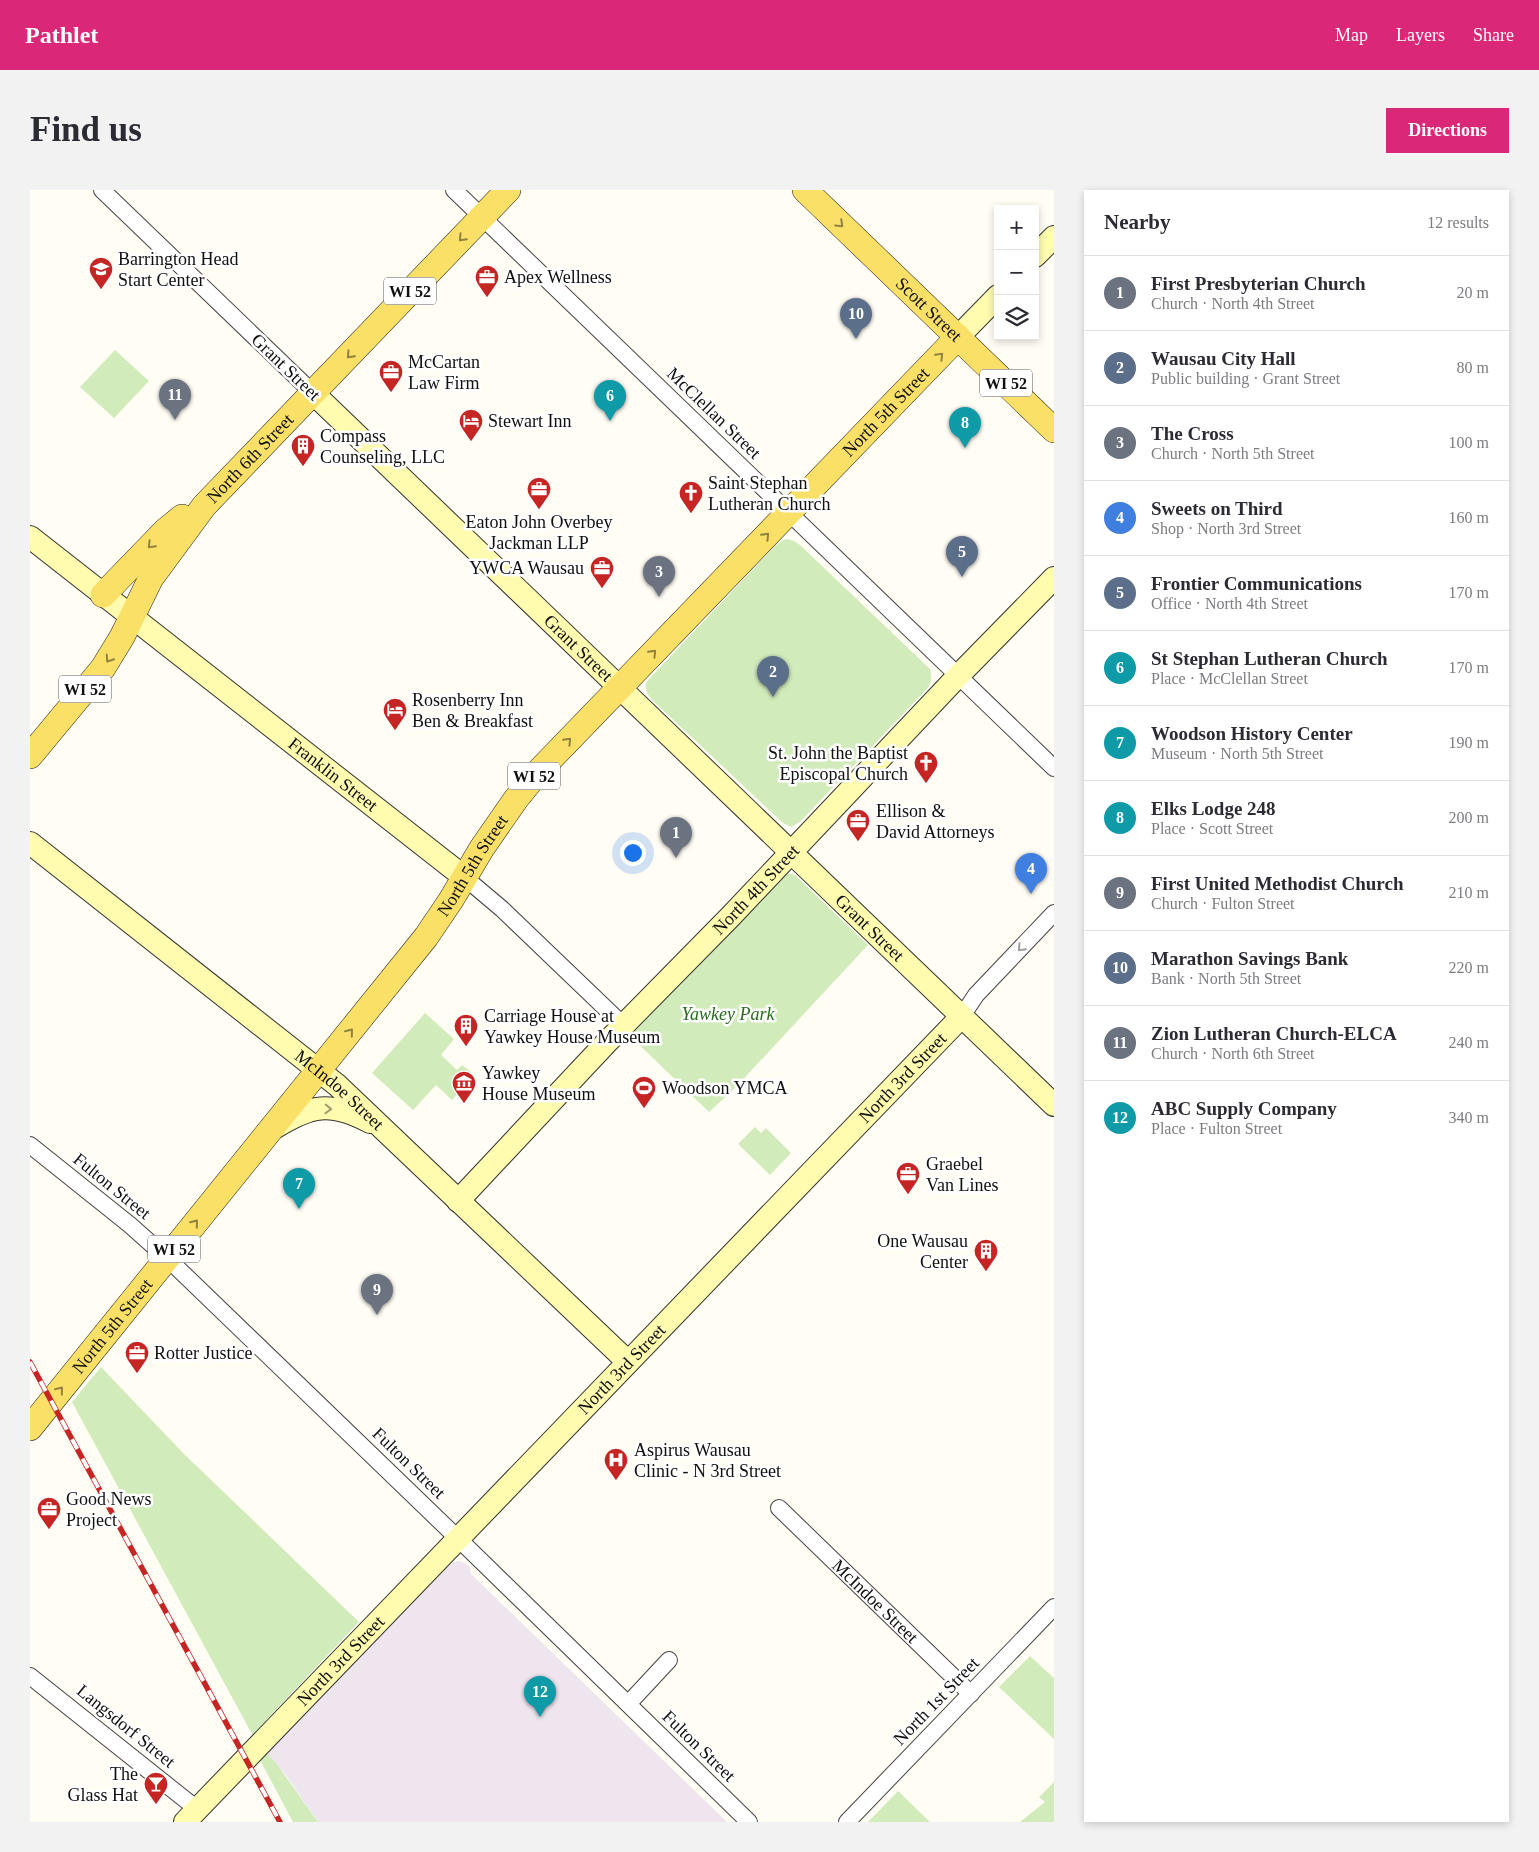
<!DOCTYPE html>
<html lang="en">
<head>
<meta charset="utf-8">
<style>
  :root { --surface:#fff; --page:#f2f2f3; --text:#2b2b33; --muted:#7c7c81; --line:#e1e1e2; --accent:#db2777 }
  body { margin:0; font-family:Georgia,serif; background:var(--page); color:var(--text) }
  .controls { position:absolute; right:15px; top:15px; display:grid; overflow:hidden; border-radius:0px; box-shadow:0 2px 8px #0003 }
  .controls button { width:45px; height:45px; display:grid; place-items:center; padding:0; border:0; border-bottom:1px solid var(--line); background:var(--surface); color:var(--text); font:25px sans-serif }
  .you { position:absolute; left:602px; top:662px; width:18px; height:18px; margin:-12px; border:4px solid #fff; border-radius:50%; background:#1a73e8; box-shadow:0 0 0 8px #1a73e833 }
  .badge { display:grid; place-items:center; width:32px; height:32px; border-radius:50%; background:var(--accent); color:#fff; font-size:16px; font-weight:700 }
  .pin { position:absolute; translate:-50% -41px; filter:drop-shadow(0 1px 2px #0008) }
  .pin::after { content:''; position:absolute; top:26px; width:18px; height:15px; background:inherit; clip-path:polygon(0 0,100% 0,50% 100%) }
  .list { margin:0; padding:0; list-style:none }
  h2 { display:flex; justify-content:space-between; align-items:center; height:65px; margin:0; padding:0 20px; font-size:21px }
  h2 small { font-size:16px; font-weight:400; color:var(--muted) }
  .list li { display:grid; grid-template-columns:32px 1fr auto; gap:15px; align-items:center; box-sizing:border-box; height:75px; padding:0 20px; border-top:1px solid var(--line) }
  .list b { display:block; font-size:19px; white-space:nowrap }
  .list p { margin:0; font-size:16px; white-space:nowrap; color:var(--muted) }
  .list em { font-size:16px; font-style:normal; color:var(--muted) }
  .icon { flex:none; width:28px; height:28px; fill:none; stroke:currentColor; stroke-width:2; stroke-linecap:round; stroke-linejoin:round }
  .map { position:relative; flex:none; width:1024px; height:1632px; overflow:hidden; border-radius:0px }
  header { display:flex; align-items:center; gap:30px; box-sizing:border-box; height:70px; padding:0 25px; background:var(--accent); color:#fff }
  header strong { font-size:24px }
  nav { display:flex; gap:28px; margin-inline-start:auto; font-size:18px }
  .intro { display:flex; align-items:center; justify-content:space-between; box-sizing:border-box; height:120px; padding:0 30px }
  h1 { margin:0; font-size:35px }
  .button { padding:12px 22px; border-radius:0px; background:var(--accent); color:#fff; font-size:18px; font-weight:700 }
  main { display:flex; gap:30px; padding:0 30px }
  aside { flex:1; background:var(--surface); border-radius:0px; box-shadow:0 2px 8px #0003 }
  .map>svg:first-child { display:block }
  .industrial { fill:#eee5ef }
  .green { fill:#d1ebbb }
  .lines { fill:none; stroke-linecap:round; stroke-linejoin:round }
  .street-casing { stroke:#434343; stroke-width:18 }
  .secondary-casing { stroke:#323232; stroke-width:24 }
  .primary-casing { stroke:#212121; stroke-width:26 }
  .street { stroke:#fff; stroke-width:16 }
  .secondary { stroke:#fffbaf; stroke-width:22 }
  .primary { stroke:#fbe068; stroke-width:25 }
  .rail-casing { stroke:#c52624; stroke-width:5.5 }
  .rail { stroke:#fff; stroke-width:4; stroke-dasharray:11; stroke-linecap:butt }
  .oneway { stroke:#918240 }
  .oneway2 { stroke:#9f9f9f }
  .oneway3 { stroke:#9f9d6f }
  .labels { text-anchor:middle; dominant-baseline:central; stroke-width:5; stroke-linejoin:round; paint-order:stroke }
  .shield { fill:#fff; stroke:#585858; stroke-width:1 }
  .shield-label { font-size:16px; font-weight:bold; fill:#101010 }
  .poi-label { font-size:18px; fill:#101010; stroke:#fff; text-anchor:start }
  .street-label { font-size:18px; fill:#101010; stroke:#fff }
  .park-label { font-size:18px; font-style:italic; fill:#296b1e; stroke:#fff }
</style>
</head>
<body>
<header>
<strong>Pathlet</strong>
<nav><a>Map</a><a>Layers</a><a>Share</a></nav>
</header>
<div class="intro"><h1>Find us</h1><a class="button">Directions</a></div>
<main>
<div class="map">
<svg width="1024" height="1632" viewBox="0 0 1024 1632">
  <rect width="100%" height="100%" fill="#fffdf4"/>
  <path class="industrial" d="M430 1371 438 1375 440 1378 441 1384 697 1632H288L257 1587 236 1562 416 1378 424 1372Z"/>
  <path class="green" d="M85 160 119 191 84 228 50 197Z
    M757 349 764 351 770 355 900 479C902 488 902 493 896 500L770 632 761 637 753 633 621 509C616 502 613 496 619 489L745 356 753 350Z
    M757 683 765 685 838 755 704 899 679 922 600 846 752 687Z
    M395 823 424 849 411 865 427 880 432 875 441 882 436 888 439 891 422 910 406 895 383 920 342 883Z
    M725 937 731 943 736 938 761 963 740 985 708 954Z
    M71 1177 154 1264 329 1432 238 1528 223 1546 42 1212Z
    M1000 1466 1024 1488V1549L969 1497Z
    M236 1562 246 1573 288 1632H263L230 1570Z
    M1024 1592V1632H990L1015 1612 1009 1607Z
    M868 1601 900 1632H838Z"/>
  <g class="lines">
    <defs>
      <g id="street">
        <path d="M72 0 283 203"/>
        <path d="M424 0 1024 578"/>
        <path d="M434 687 472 719 593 835"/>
        <path d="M932 826 946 805 1024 723"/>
        <path d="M0 955 100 1035 137 1068 443 1363 719 1632"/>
        <path id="s1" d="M749 1318 941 1504"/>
        <path d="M0 1486 167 1619"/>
        <path d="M598 1514 639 1470"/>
        <path d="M817 1632 1024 1417"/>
      </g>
      <g id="secondary">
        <path d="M1005 66 1024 47"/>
        <path d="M928 147 968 106"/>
        <path id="s2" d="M283 203 1024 915"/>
        <path id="s3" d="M0 347 434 687"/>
        <path id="s4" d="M0 653 307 895 598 1172"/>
        <path d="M244 938C281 915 300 911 340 932"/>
        <path id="s5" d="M428 1011 578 851 701 726 928 486 1024 388"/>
        <path id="s6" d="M155 1632 932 826"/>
      </g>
      <g id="primary">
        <path id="s7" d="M775 0 1024 240"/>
        <path d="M73 405 135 341 152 327"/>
        <path id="s8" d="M0 566 73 478 92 447 121 388 174 316 478 0"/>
        <path id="s9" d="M0 1238 396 747 421 710 452 658 486 609 508 582 928 147"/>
      </g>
    </defs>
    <use href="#street" class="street-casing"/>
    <use href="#secondary" class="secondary-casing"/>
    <use href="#primary" class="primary-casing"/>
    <use href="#street" class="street"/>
    <use href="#secondary" class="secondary"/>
    <use href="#primary" class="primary"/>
    <defs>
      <path id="rail" d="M0 1172 250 1632"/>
    </defs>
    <use href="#rail" class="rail-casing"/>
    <use href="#rail" class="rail"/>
  </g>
  <defs><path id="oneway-chevron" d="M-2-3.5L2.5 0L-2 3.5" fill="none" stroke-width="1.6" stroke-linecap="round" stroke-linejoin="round" transform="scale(1.25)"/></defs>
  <g class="oneway">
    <use href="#oneway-chevron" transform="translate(810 34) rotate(44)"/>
    <use href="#oneway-chevron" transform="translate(432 48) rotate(134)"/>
    <use href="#oneway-chevron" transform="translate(320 165) rotate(133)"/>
    <use href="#oneway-chevron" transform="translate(910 166) rotate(-46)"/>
    <use href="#oneway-chevron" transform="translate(736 346) rotate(-46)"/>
    <use href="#oneway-chevron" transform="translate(121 355) rotate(134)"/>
    <use href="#oneway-chevron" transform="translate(623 463) rotate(-46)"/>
    <use href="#oneway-chevron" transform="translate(79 469) rotate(123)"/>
    <use href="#oneway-chevron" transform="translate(538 551) rotate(-46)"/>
    <use href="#oneway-chevron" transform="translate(320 842) rotate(-51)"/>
    <use href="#oneway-chevron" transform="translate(165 1033) rotate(-51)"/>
    <use href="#oneway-chevron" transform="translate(30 1200) rotate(-51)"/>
  </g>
  <use class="oneway2" href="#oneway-chevron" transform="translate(991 758) rotate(133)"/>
  <use class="oneway3" href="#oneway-chevron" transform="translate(298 919) rotate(2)"/>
  <defs>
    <symbol id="school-pin" viewBox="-11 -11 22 30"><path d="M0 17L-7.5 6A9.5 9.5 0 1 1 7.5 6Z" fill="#c52624" stroke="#fff"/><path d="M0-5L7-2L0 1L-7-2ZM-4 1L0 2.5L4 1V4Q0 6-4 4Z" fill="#fff"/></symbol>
    <symbol id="office-pin" viewBox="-11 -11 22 30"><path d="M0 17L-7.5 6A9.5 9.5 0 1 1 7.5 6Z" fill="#c52624" stroke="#fff"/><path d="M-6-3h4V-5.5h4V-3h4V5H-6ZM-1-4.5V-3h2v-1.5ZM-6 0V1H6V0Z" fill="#fff"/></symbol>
    <symbol id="hotel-pin" viewBox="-11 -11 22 30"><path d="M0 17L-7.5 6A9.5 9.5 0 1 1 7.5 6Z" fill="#c52624" stroke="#fff"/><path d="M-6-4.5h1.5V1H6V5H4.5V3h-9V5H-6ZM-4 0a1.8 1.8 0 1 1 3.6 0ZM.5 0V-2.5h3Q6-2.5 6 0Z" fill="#fff"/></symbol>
    <symbol id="building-pin" viewBox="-11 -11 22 30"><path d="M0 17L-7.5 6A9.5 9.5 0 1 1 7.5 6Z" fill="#c52624" stroke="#fff"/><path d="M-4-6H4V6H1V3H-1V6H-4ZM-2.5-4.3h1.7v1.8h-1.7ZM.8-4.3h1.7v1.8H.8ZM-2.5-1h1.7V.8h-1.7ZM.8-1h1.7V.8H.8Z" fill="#fff"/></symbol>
    <symbol id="church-pin" viewBox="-11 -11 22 30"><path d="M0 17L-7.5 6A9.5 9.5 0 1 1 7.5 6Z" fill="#c52624" stroke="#fff"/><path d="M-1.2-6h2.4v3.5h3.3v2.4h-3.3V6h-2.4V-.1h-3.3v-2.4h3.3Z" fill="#fff"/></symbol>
    <symbol id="museum-pin" viewBox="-11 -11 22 30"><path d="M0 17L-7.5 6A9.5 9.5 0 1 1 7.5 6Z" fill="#c52624" stroke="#fff"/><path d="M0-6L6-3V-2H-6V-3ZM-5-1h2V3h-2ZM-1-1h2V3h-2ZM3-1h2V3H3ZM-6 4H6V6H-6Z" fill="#fff"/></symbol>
    <symbol id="stadium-pin" viewBox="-11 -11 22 30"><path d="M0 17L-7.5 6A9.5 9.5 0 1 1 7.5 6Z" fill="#c52624" stroke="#fff"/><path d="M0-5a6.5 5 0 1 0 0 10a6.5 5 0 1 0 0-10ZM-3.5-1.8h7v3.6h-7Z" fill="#fff"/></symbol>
    <symbol id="hospital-pin" viewBox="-11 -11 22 30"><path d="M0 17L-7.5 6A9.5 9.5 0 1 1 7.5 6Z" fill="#c52624" stroke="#fff"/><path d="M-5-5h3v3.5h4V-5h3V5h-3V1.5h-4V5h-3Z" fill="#fff"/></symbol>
    <symbol id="bar-pin" viewBox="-11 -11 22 30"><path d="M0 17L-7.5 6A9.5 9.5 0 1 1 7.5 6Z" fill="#c52624" stroke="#fff"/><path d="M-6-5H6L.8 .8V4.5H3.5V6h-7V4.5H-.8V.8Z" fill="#fff"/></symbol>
  </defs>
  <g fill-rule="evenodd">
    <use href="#school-pin" x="57" y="65" width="28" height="38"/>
    <use href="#office-pin" x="443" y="73" width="28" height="38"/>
    <use href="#office-pin" x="347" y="168" width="28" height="38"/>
    <use href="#hotel-pin" x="427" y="217" width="28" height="38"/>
    <use href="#building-pin" x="259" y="242" width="28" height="38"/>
    <use href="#office-pin" x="495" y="285" width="28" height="38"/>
    <use href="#church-pin" x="647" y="289" width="28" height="38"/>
    <use href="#office-pin" x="558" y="364" width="28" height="38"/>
    <use href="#hotel-pin" x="351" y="506" width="28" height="38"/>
    <use href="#church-pin" x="882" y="559" width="28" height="38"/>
    <use href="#office-pin" x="814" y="617" width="28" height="38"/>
    <use href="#building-pin" x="422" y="822" width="28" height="38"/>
    <use href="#museum-pin" x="420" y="879" width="28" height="38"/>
    <use href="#stadium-pin" x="600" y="884" width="28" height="38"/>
    <use href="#office-pin" x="864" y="970" width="28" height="38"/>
    <use href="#building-pin" x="942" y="1047" width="28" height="38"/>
    <use href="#office-pin" x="93" y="1149" width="28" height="38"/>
    <use href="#hospital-pin" x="572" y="1256" width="28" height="38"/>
    <use href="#office-pin" x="5" y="1305" width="28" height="38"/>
    <use href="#bar-pin" x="112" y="1580" width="28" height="38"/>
  </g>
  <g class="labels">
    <g class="shield">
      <rect x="354" y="87.5" width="52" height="27" rx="4"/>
      <rect x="950" y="179.5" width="52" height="27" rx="4"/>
      <rect x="29" y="485.5" width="52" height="27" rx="4"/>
      <rect x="478" y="572.5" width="52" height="27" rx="4"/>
      <rect x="118" y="1045.5" width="52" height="27" rx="4"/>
    </g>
    <g class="shield-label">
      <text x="380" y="101">WI 52</text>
      <text x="976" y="193">WI 52</text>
      <text x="55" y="499">WI 52</text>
      <text x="504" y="586">WI 52</text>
      <text x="144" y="1059">WI 52</text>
    </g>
    <g class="poi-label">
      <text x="88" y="69">Barrington Head<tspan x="88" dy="21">Start Center</tspan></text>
      <text x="474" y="87">Apex Wellness</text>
      <text x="378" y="172">McCartan<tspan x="378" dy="21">Law Firm</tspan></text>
      <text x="458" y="231">Stewart Inn</text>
      <text x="290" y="246">Compass<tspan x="290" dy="21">Counseling, LLC</tspan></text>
      <text x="678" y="293">Saint Stephan<tspan x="678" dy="21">Lutheran Church</tspan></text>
      <text x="509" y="332" text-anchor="middle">Eaton John Overbey<tspan x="509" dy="21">Jackman LLP</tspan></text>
      <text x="554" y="378" text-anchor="end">YWCA Wausau</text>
      <text x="382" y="510">Rosenberry Inn<tspan x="382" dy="21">Ben &amp; Breakfast</tspan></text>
      <text x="878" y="563" text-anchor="end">St. John the Baptist<tspan x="878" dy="21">Episcopal Church</tspan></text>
      <text x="846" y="621">Ellison &amp;<tspan x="846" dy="21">David Attorneys</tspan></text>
      <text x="454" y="826">Carriage House at<tspan x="454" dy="21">Yawkey House Museum</tspan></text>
      <text x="452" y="883">Yawkey<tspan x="452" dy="21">House Museum</tspan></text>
      <text x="632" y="898">Woodson YMCA</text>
      <text x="896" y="974">Graebel<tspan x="896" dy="21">Van Lines</tspan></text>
      <text x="938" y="1051" text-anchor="end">One Wausau<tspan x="938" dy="21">Center</tspan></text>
      <text x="124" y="1163">Rotter Justice</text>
      <text x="604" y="1260">Aspirus Wausau<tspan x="604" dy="21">Clinic - N 3rd Street</tspan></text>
      <text x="36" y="1309">Good News<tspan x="36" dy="21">Project</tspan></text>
      <text x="108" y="1584" text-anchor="end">The<tspan x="108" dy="21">Glass Hat</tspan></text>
    </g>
    <g class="street-label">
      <text stroke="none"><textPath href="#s7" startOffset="172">Scott Street</textPath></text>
      <text transform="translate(256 177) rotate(44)">Grant Street</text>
      <text stroke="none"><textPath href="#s9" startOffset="1331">North 5th Street</textPath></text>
      <text transform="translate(684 223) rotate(44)">McClellan Street</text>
      <text stroke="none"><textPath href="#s8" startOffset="372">North 6th Street</textPath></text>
      <text stroke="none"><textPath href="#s2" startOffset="368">Grant Street</textPath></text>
      <text stroke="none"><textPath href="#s3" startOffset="385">Franklin Street</textPath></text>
      <text stroke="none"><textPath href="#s9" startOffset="716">North 5th Street</textPath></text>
      <text stroke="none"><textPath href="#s5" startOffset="431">North 4th Street</textPath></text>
      <text stroke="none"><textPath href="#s2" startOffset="772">Grant Street</textPath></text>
      <text stroke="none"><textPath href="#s6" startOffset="1034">North 3rd Street</textPath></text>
      <text stroke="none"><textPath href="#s4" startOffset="396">McIndoe Street</textPath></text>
      <text transform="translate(82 996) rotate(39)">Fulton Street</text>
      <text stroke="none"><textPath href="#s9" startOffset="131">North 5th Street</textPath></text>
      <text stroke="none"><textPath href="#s6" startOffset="629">North 3rd Street</textPath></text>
      <text transform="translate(379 1273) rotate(44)">Fulton Street</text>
      <text stroke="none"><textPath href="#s1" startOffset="134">McIndoe Street</textPath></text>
      <text stroke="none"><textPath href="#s6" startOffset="224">North 3rd Street</textPath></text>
      <text transform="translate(906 1511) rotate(-46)">North 1st Street</text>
      <text transform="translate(96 1536) rotate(39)">Langsdorf Street</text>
      <text transform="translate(669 1556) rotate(44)">Fulton Street</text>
    </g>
    <g class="park-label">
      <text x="698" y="824">Yawkey Park</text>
    </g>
  </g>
</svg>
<div class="controls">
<button>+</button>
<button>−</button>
<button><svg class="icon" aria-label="layers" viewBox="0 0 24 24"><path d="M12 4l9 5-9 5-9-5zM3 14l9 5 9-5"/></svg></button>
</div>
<div class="you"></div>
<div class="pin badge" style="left:646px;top:668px;background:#6b7280">1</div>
<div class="pin badge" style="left:743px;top:507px;background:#5c6f8a">2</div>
<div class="pin badge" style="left:629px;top:407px;background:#6b7280">3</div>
<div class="pin badge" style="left:1001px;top:704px;background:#3f7fe0">4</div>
<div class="pin badge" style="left:932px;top:387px;background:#5c6f8a">5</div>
<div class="pin badge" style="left:580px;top:231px;background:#0f9aa8">6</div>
<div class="pin badge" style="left:269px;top:1019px;background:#0f9aa8">7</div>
<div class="pin badge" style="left:935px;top:258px;background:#0f9aa8">8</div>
<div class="pin badge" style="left:347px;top:1125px;background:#6b7280">9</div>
<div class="pin badge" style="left:826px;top:149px;background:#5c6f8a">10</div>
<div class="pin badge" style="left:145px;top:230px;background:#6b7280">11</div>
<div class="pin badge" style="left:510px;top:1527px;background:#0f9aa8">12</div>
</div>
<aside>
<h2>Nearby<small>12 results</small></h2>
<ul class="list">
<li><span class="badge" style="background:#6b7280">1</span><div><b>First Presbyterian Church</b><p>Church · North 4th Street</p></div><em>20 m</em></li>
<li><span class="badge" style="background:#5c6f8a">2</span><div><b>Wausau City Hall</b><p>Public building · Grant Street</p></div><em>80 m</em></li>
<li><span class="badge" style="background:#6b7280">3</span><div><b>The Cross</b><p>Church · North 5th Street</p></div><em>100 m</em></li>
<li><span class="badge" style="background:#3f7fe0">4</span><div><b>Sweets on Third</b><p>Shop · North 3rd Street</p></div><em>160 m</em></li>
<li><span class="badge" style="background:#5c6f8a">5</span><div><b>Frontier Communications</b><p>Office · North 4th Street</p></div><em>170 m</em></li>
<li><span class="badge" style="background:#0f9aa8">6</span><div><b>St Stephan Lutheran Church</b><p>Place · McClellan Street</p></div><em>170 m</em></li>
<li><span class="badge" style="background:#0f9aa8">7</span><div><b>Woodson History Center</b><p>Museum · North 5th Street</p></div><em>190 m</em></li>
<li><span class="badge" style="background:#0f9aa8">8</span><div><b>Elks Lodge 248</b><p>Place · Scott Street</p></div><em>200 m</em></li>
<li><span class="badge" style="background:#6b7280">9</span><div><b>First United Methodist Church</b><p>Church · Fulton Street</p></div><em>210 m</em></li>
<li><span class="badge" style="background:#5c6f8a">10</span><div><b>Marathon Savings Bank</b><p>Bank · North 5th Street</p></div><em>220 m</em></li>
<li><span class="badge" style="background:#6b7280">11</span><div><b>Zion Lutheran Church-ELCA</b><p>Church · North 6th Street</p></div><em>240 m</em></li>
<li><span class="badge" style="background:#0f9aa8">12</span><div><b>ABC Supply Company</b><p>Place · Fulton Street</p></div><em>340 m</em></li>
</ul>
</aside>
</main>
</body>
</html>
